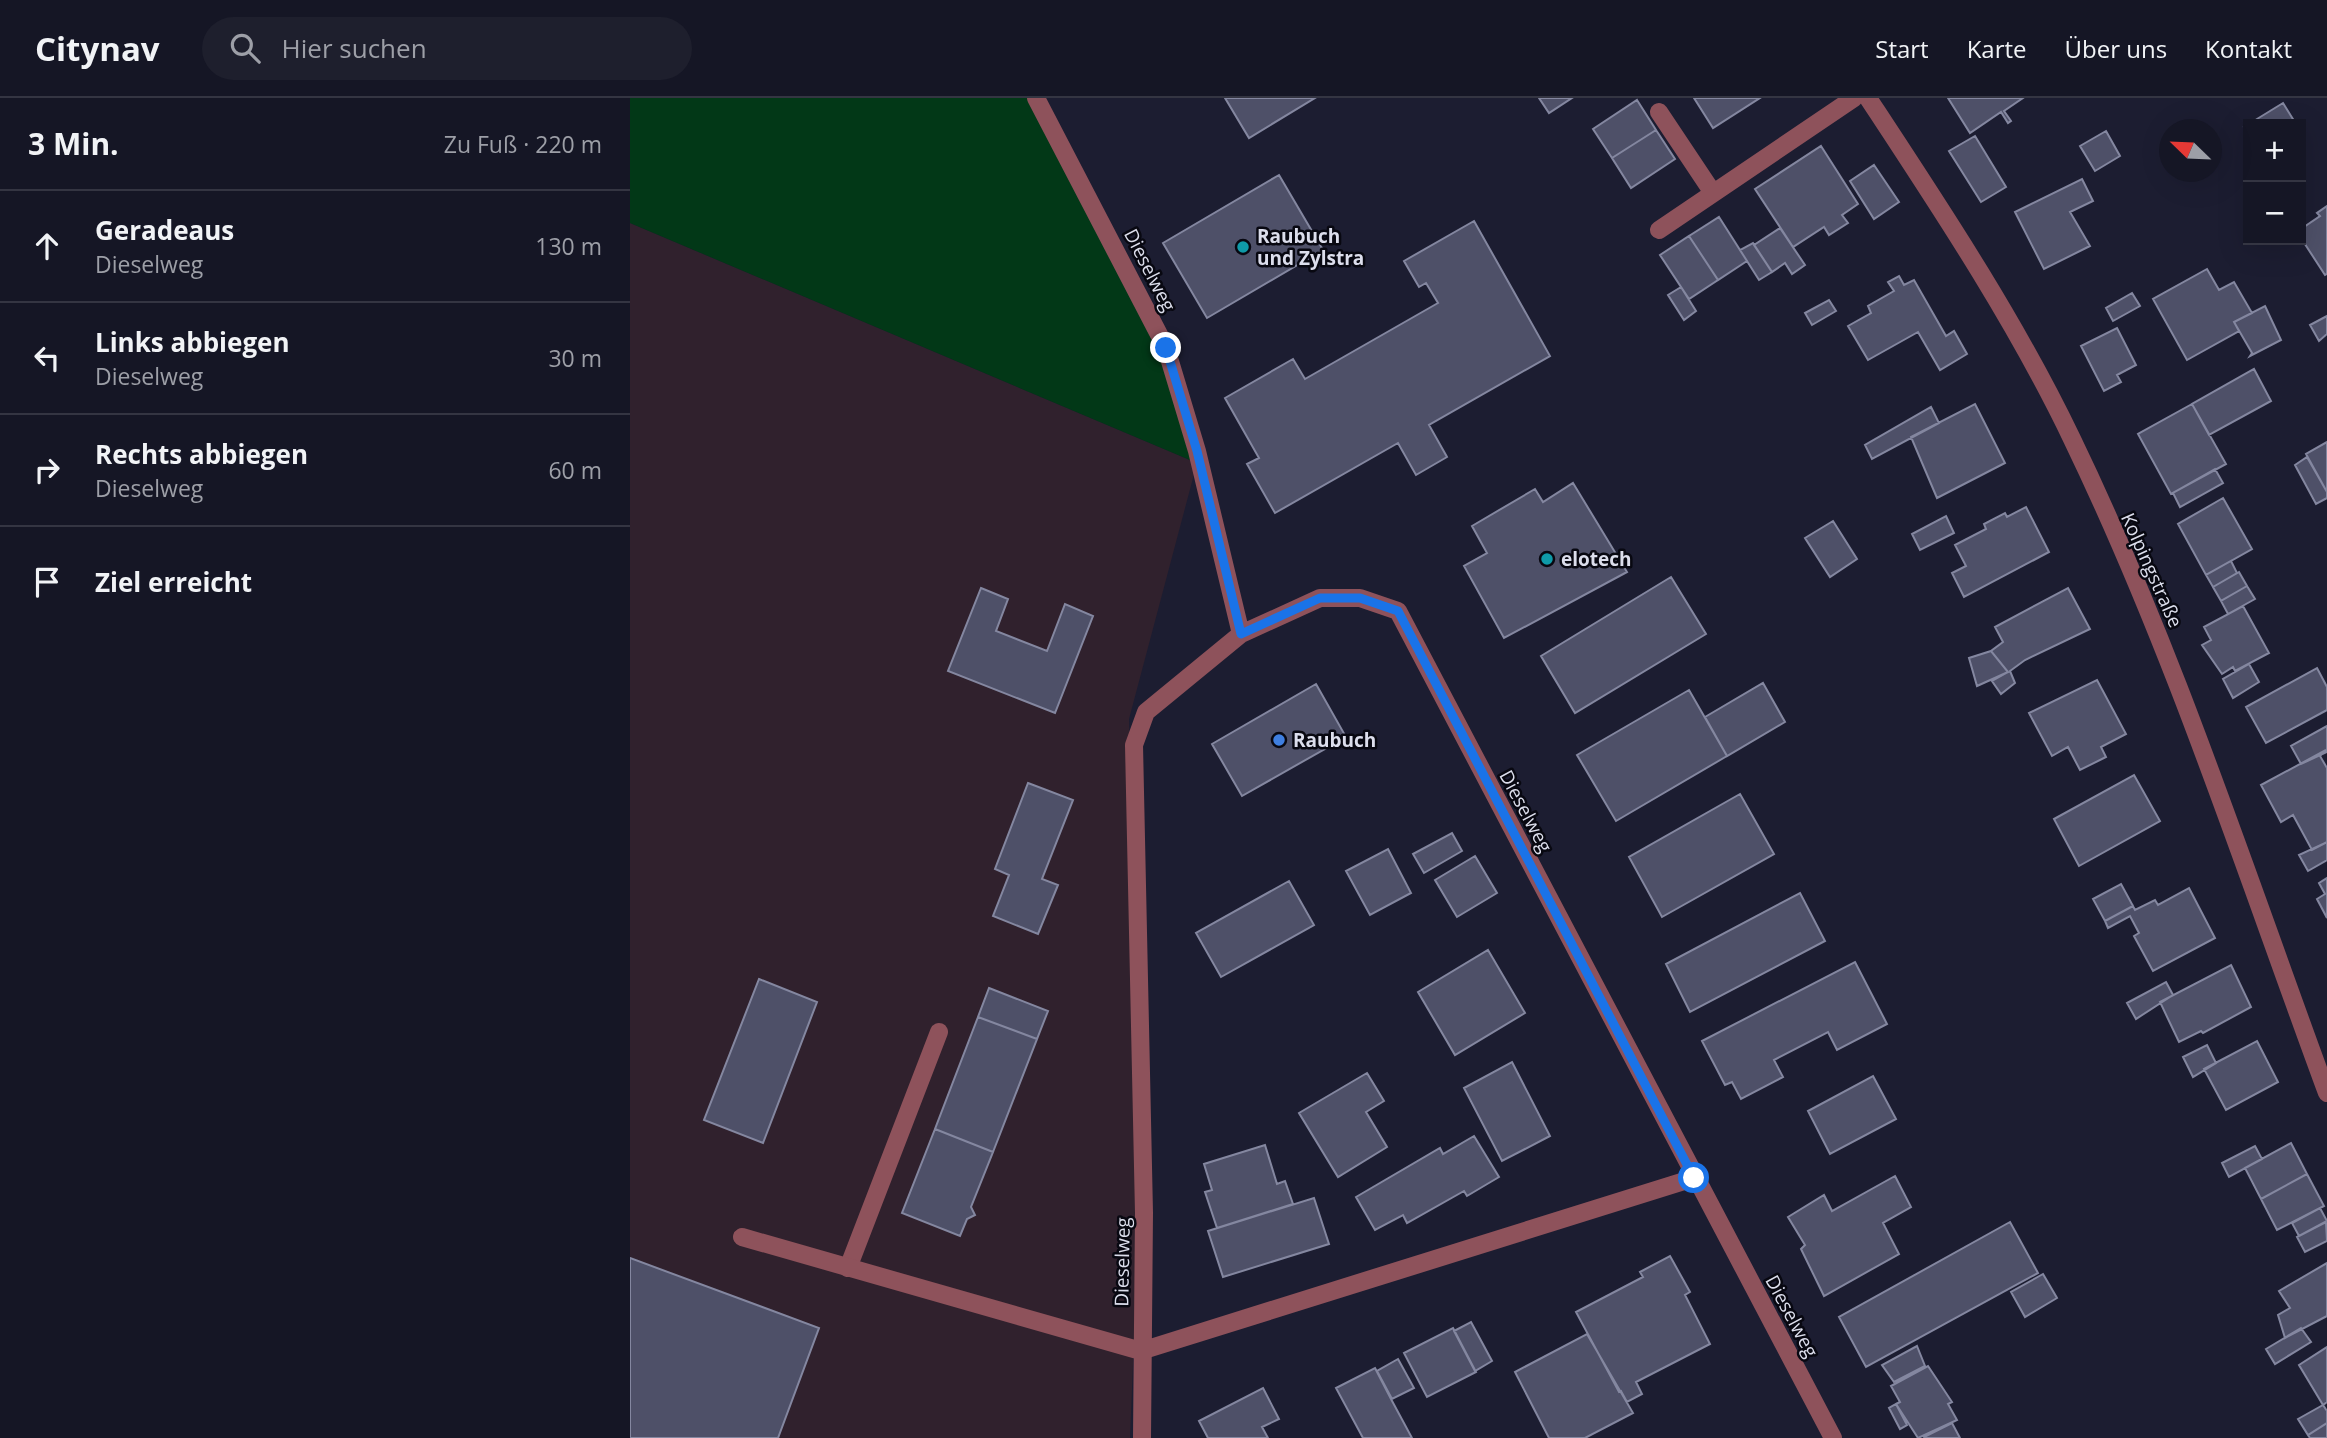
<!DOCTYPE html>
<html lang="de">
<head>
<meta charset="utf-8">
<style>
  :root { --surface:#151625; --page:#1e1f2d; --text:#f1f3f6; --muted:#9d9fa7; --line:#343542 }
  body { margin:0; font-family:"Open Sans",sans-serif; background:var(--page); color:var(--text) }
  .controls { position:absolute; right:21px; top:21px; display:grid; overflow:hidden; border-radius:0px; box-shadow:0 7px 28px #0002 }
  .controls button { width:63px; height:63px; display:grid; place-items:center; padding:0; border:0; border-bottom:2px solid var(--line); background:var(--surface); color:var(--text); font:35px sans-serif }
  .compass { position:absolute; left:1529px; top:21px; width:63px; height:63px; border-radius:50%; background:var(--surface); box-shadow:0 7px 28px #0002; rotate:293deg }
  .stop { position:absolute; width:21px; height:21px; margin:-16px; border:5px solid #1a73e8; border-radius:50%; background:#fff }
  .stop.end { background:#1a73e8; border-color:#fff; box-shadow:0 2px 7px #0008 }
  .list { margin:0; padding:0; list-style:none }
  h2 { display:flex; justify-content:space-between; align-items:center; height:91px; margin:0; padding:0 28px; font-size:30px }
  h2 small { font-size:23px; font-weight:400; color:var(--muted) }
  .list li { display:grid; grid-template-columns:46px 1fr auto; gap:21px; align-items:center; box-sizing:border-box; height:112px; padding:0 28px; border-top:2px solid var(--line) }
  .list b { display:block; font-size:26px; white-space:nowrap }
  .list p { margin:0; font-size:23px; white-space:nowrap; color:var(--muted) }
  .list em { font-size:23px; font-style:normal; color:var(--muted) }
  .icon { flex:none; width:38px; height:38px; fill:none; stroke:currentColor; stroke-width:2; stroke-linecap:round; stroke-linejoin:round }
  .map { position:relative; flex:none; width:1697px; height:1340px; overflow:hidden }
  header { display:flex; align-items:center; gap:42px; box-sizing:border-box; height:98px; padding:0 35px; background:var(--surface); border-bottom:2px solid var(--line) }
  header strong { font-size:33px }
  nav { display:flex; gap:38px; margin-inline-start:auto; font-size:24px }
  .search { width:490px; height:63px; background:var(--page); display:flex; align-items:center; gap:18px; box-sizing:border-box; padding:0 24px; border-radius:38px; color:var(--muted); font-size:26px }
  main { display:flex }
  aside { flex:1; background:var(--surface) }
  .map>svg:first-child { display:block }
  .industrial { fill:#30212d }
  .green { fill:#023817 }
  .building { fill:#4e5068; stroke:#8487a0; stroke-width:2 }
  .lines { fill:none; stroke-linecap:round; stroke-linejoin:round }
  .service { stroke:#8e525b; stroke-width:18 }
  .minor { stroke:#8e525b; stroke-width:18 }
  .route { stroke:#1a73e8; stroke-width:9 }
  .culture-dot { fill:#0f9aa8; stroke:#080811; stroke-width:2.5 }
  .shop-dot { fill:#3f7fe0; stroke:#080811; stroke-width:2.5 }
  .labels { text-anchor:middle; dominant-baseline:central; stroke-width:5; stroke-linejoin:round; paint-order:stroke }
  .poi-label { font-size:19px; font-weight:bold; fill:#dcdeec; stroke:#080811; text-anchor:start }
  .street-label { font-size:19px; fill:#dcdeec; stroke:#080811 }
</style>
</head>
<body>
<header>
<strong>Citynav</strong>
<div class="search"><svg class="icon" aria-label="search" viewBox="0 0 24 24"><circle cx="10" cy="10" r="6"/><path d="M15 15l6 6"/></svg>Hier suchen</div>
<nav><a>Start</a><a>Karte</a><a>Über uns</a><a>Kontakt</a></nav>
</header>
<main>
<aside>
<h2>3 Min.<small>Zu Fuß · 220 m</small></h2>
<ul class="list">
<li><svg class="icon" aria-label="ahead" viewBox="0 0 24 24"><path d="M12 20V5M6 11l6-6 6 6"/></svg><div><b>Geradeaus</b><p>Dieselweg</p></div><em>130 m</em></li>
<li><svg class="icon" aria-label="left" viewBox="0 0 24 24"><path d="M17 20v-9H6M10 6l-5 5 5 5"/></svg><div><b>Links abbiegen</b><p>Dieselweg</p></div><em>30 m</em></li>
<li><svg class="icon" aria-label="right" viewBox="0 0 24 24"><path d="M7 20v-9h11M14 6l5 5-5 5"/></svg><div><b>Rechts abbiegen</b><p>Dieselweg</p></div><em>60 m</em></li>
<li><svg class="icon" aria-label="arrive" viewBox="0 0 24 24"><path d="M6 21V4h12l-3 4 3 4H6"/></svg><div><b>Ziel erreicht</b></div></li>
</ul>
</aside>
<div class="map">
<svg width="1697" height="1340" viewBox="0 0 1697 1340">
  <rect width="100%" height="100%" fill="#1c1d31"/>
  <path class="industrial" d="M0 125 567 365 499 621 509 1121 500 1340H0Z"/>
  <path class="green" d="M0 0H403L528 254 567 365 0 125Z"/>
  <path class="building" d="M595 0H685L619 40Z
    M909 0H942L919 15Z
    M1064 0H1130L1083 30Z
    M1318 0H1393L1374 13 1381 23 1378 25 1371 14 1340 35Z
    M1007 2 1026 32 982 60 963 31Z
    M1653 5 1666 26H1618V36L1614 29Z
    M1026 32 1045 61 1001 90 982 60Z
    M1476 33 1490 58 1465 73 1450 48Z
    M1345 38 1376 89 1351 104 1319 53Z
    M1191 48 1228 106 1212 117 1218 125 1199 137 1194 129 1163 149 1125 91Z
    M1244 67 1269 104 1244 121 1220 83Z
    M649 77 693 152 577 220 533 145Z
    M1452 81 1463 103 1440 114 1460 148 1414 171 1385 114Z
    M1697 108V176L1695 177 1671 140V131L1690 118 1687 115Z
    M1089 119 1117 163 1088 182 1059 138Z
    M844 123 920 258 799 327 817 359 786 377 768 345 645 415 617 366 629 360 595 300 663 261 675 281 808 205 796 185 789 189 774 163Z
    M1150 130 1175 167 1162 176 1155 165 1142 174 1124 147Z
    M1059 138 1088 182 1059 201 1030 157Z
    M1123 145 1142 174 1129 182 1110 152Z
    M1577 171 1589 192 1604 184 1622 215 1604 224 1609 233 1557 262 1523 201Z
    M1269 178 1274 187 1284 182 1316 238 1324 233 1337 256 1310 272 1288 234 1238 262 1218 228 1241 215 1238 208 1264 193 1258 184Z
    M1051 189 1066 213 1054 222 1038 197Z
    M1502 195 1510 208 1483 223 1476 210Z
    M1199 202 1206 213 1182 227 1175 215Z
    M1635 208 1651 242 1620 258 1622 255 1604 224Z
    M1697 218V236L1689 243 1680 227Z
    M1487 230 1506 267 1487 277 1491 284 1474 293 1451 248Z
    M1624 271 1641 303 1579 337 1562 306Z
    M1345 306 1375 365 1307 400 1281 339Z
    M1562 306 1596 366 1541 396 1508 336Z
    M1301 309 1309 325 1242 361 1235 347Z
    M1697 344V394L1676 356Z
    M1677 359 1697 394V400L1686 406 1665 367Z
    M1585 371 1593 385 1550 409 1543 395Z
    M943 385 997 474 874 540 834 468 857 455 842 428 905 391 913 404Z
    M1593 400 1622 451 1576 477 1548 426Z
    M1396 409 1419 454 1334 499 1322 475 1336 468 1325 447 1356 431 1354 426 1375 415 1377 419Z
    M1316 418 1324 435 1290 452 1282 436Z
    M1203 423 1227 461 1200 479 1175 440Z
    M1601 463 1607 475 1583 489 1576 477Z
    M1609 474 1617 488 1591 503 1583 489Z
    M1041 479 1076 536 945 615 911 558Z
    M1617 488 1625 501 1598 516 1591 503Z
    M351 490 378 501 366 533 417 553 435 506 463 518 425 615 318 573Z
    M1438 490 1460 531 1395 562 1380 573 1385 585 1371 596 1362 583 1378 574 1361 553 1373 544 1365 529Z
    M1613 508 1639 555 1605 573 1603 569 1592 576 1572 547 1581 542 1574 529Z
    M1361 553 1378 574 1347 588 1339 560Z
    M1619 566 1629 584 1603 600 1593 581Z
    M1687 570 1697 589V612L1636 645 1616 609Z
    M1467 582 1496 636 1471 649 1476 659 1450 672 1438 649 1422 658 1399 615Z
    M1133 585 1155 624 1097 658 1075 619Z
    M686 586 716 639 612 698 582 646Z
    M1059 592 1097 658 986 723 947 657Z
    M1697 628V654L1671 666 1661 648Z
    M1696 652 1690 658 1697 670V744L1682 752 1663 717 1651 724 1631 687Z
    M1504 677 1530 723 1449 768 1424 721Z
    M398 685 443 702 412 781 428 787 408 836 363 818 379 777 365 771Z
    M1110 696 1144 756 1032 819 999 759Z
    M822 735 832 753 794 775 783 756Z
    M1697 744V762L1678 773 1669 757Z
    M758 751 781 795 740 817 716 773Z
    M845 758 867 795 827 819 805 782Z
    M1697 780V820L1687 801 1695 796 1689 785Z
    M659 783 684 827 591 879 566 835Z
    M1491 786 1503 808 1475 823 1463 801Z
    M1559 790 1585 840 1523 873 1504 838 1509 835 1500 818 1478 830 1475 823 1503 808 1505 812 1525 802 1528 807Z
    M1170 795 1195 843 1060 914 1036 866Z
    M858 852 895 915 825 957 788 894Z
    M1225 864 1257 926 1207 952 1198 934 1144 962 1153 979 1111 1001 1102 984 1095 987 1072 943Z
    M1601 867 1621 909 1573 935 1571 933 1549 944 1530 904Z
    M129 881 187 904 133 1045 74 1022Z
    M1536 884 1543 897 1506 921 1497 905Z
    M359 890 418 913 407 941 348 919Z
    M348 919 407 941 363 1054 305 1031Z
    M1627 943 1648 984 1596 1012 1574 971Z
    M1577 947 1586 965 1563 979 1553 959Z
    M882 964 920 1038 872 1063 834 990Z
    M737 975 754 1003 736 1014 757 1049 708 1079 669 1015Z
    M1243 978 1266 1021 1200 1056 1178 1013Z
    M305 1031 363 1054 341 1109 345 1117 337 1121 330 1138 272 1115Z
    M844 1038 869 1079 837 1098 834 1093 777 1125 773 1117 745 1132 726 1099 810 1050 813 1056Z
    M1661 1045 1677 1076 1631 1101 1615 1070Z
    M635 1047 647 1086 655 1083 663 1106 587 1130 575 1094 582 1092 574 1066Z
    M1625 1048 1632 1061 1599 1079 1592 1065Z
    M1677 1076 1694 1108 1647 1132 1631 1101Z
    M1265 1078 1281 1109 1253 1125 1269 1156 1194 1198 1171 1151 1175 1147 1158 1119 1194 1097 1202 1113Z
    M684 1100 699 1146 593 1179 578 1133Z
    M1690 1110 1697 1123 1669 1138 1662 1125Z
    M1380 1124 1408 1175 1236 1269 1209 1219Z
    M1696 1124 1697 1143 1675 1154 1667 1139Z
    M1040 1158 1060 1194 1055 1197 1080 1246 1006 1284 1012 1296 997 1304 991 1293 989 1294 946 1214 1013 1179 1010 1174Z
    M0 1160 189 1230 148 1340H0Z
    M1697 1165V1218L1655 1240 1648 1217 1660 1210 1649 1193Z
    M1413 1176 1427 1200 1395 1219 1381 1194Z
    M841 1224 862 1263 845 1273 824 1233Z
    M823 1230 846 1274 797 1299 774 1255Z
    M1671 1230 1681 1244 1645 1266 1636 1251Z
    M957 1236 1003 1315 955 1340H919L885 1274Z
    M1287 1248 1295 1268 1264 1284 1252 1267Z
    M1697 1249V1304L1693 1307 1669 1267Z
    M768 1261 784 1290 762 1301 747 1273Z
    M1298 1268 1322 1304 1318 1306 1327 1322 1288 1340 1266 1306 1270 1304 1261 1288Z
    M745 1270 761 1301 782 1340H733L706 1290Z
    M633 1290 649 1321 632 1329 638 1340H578L569 1323Z
    M1266 1306 1277 1327 1270 1331 1259 1310Z
    M1693 1307 1697 1313V1325L1678 1337 1668 1321Z
    M1322 1325 1330 1340H1295L1294 1339Z
    M1697 1325V1340H1680L1678 1337Z"/>
  <g class="lines">
    <path class="service" d="M1029 14 1083 95
      M1029 132 1224 0
      M218 1170 309 934"/>
    <path class="minor" d="M406 0 536 250 567 353 611 536
      M1238 0C1311 111 1385 222 1442 341 1544 552 1616 776 1697 995
      M112 1139 511 1253 1064 1080
      M512 1340 514 1115 504 647 516 614 611 536 690 500H730L768 513 1203 1340"/>
  </g>
  <g class="lines">
    <path class="route" d="M536 250 567 353 611 536 690 500H730L768 513 1064 1080"/>
  </g>
  <g class="culture-dot">
    <circle cx="613" cy="149" r="7"/>
    <circle cx="917" cy="461" r="7"/>
  </g>
  <circle class="shop-dot" cx="649" cy="642" r="7"/>
  <g class="labels">
    <g class="poi-label">
      <text x="627" y="138">Raubuch<tspan x="627" dy="22">und Zylstra</tspan></text>
      <text x="931" y="461">elotech</text>
      <text x="663" y="642">Raubuch</text>
    </g>
    <g class="street-label">
      <text transform="translate(520 172) rotate(63)">Dieselweg</text>
      <text transform="translate(1522 472) rotate(66)">Kolpingstraße</text>
      <text transform="translate(896 713) rotate(62)">Dieselweg</text>
      <text transform="translate(492 1164) rotate(-89)">Dieselweg</text>
      <text transform="translate(1162 1218) rotate(62)">Dieselweg</text>
    </g>
  </g>
</svg>
<div class="controls">
<button>+</button>
<button>−</button>
</div>
<svg class="compass" viewBox="-18 -18 36 36"><path d="M0-13l5 13h-10z" fill="#e53935"/><path d="M0 13l5-13h-10z" fill="#9d9fa7"/></svg>
<div class="stop" style="left:1064px;top:1080px"></div>
<div class="stop end" style="left:536px;top:250px"></div>
</div>
</main>
</body>
</html>
